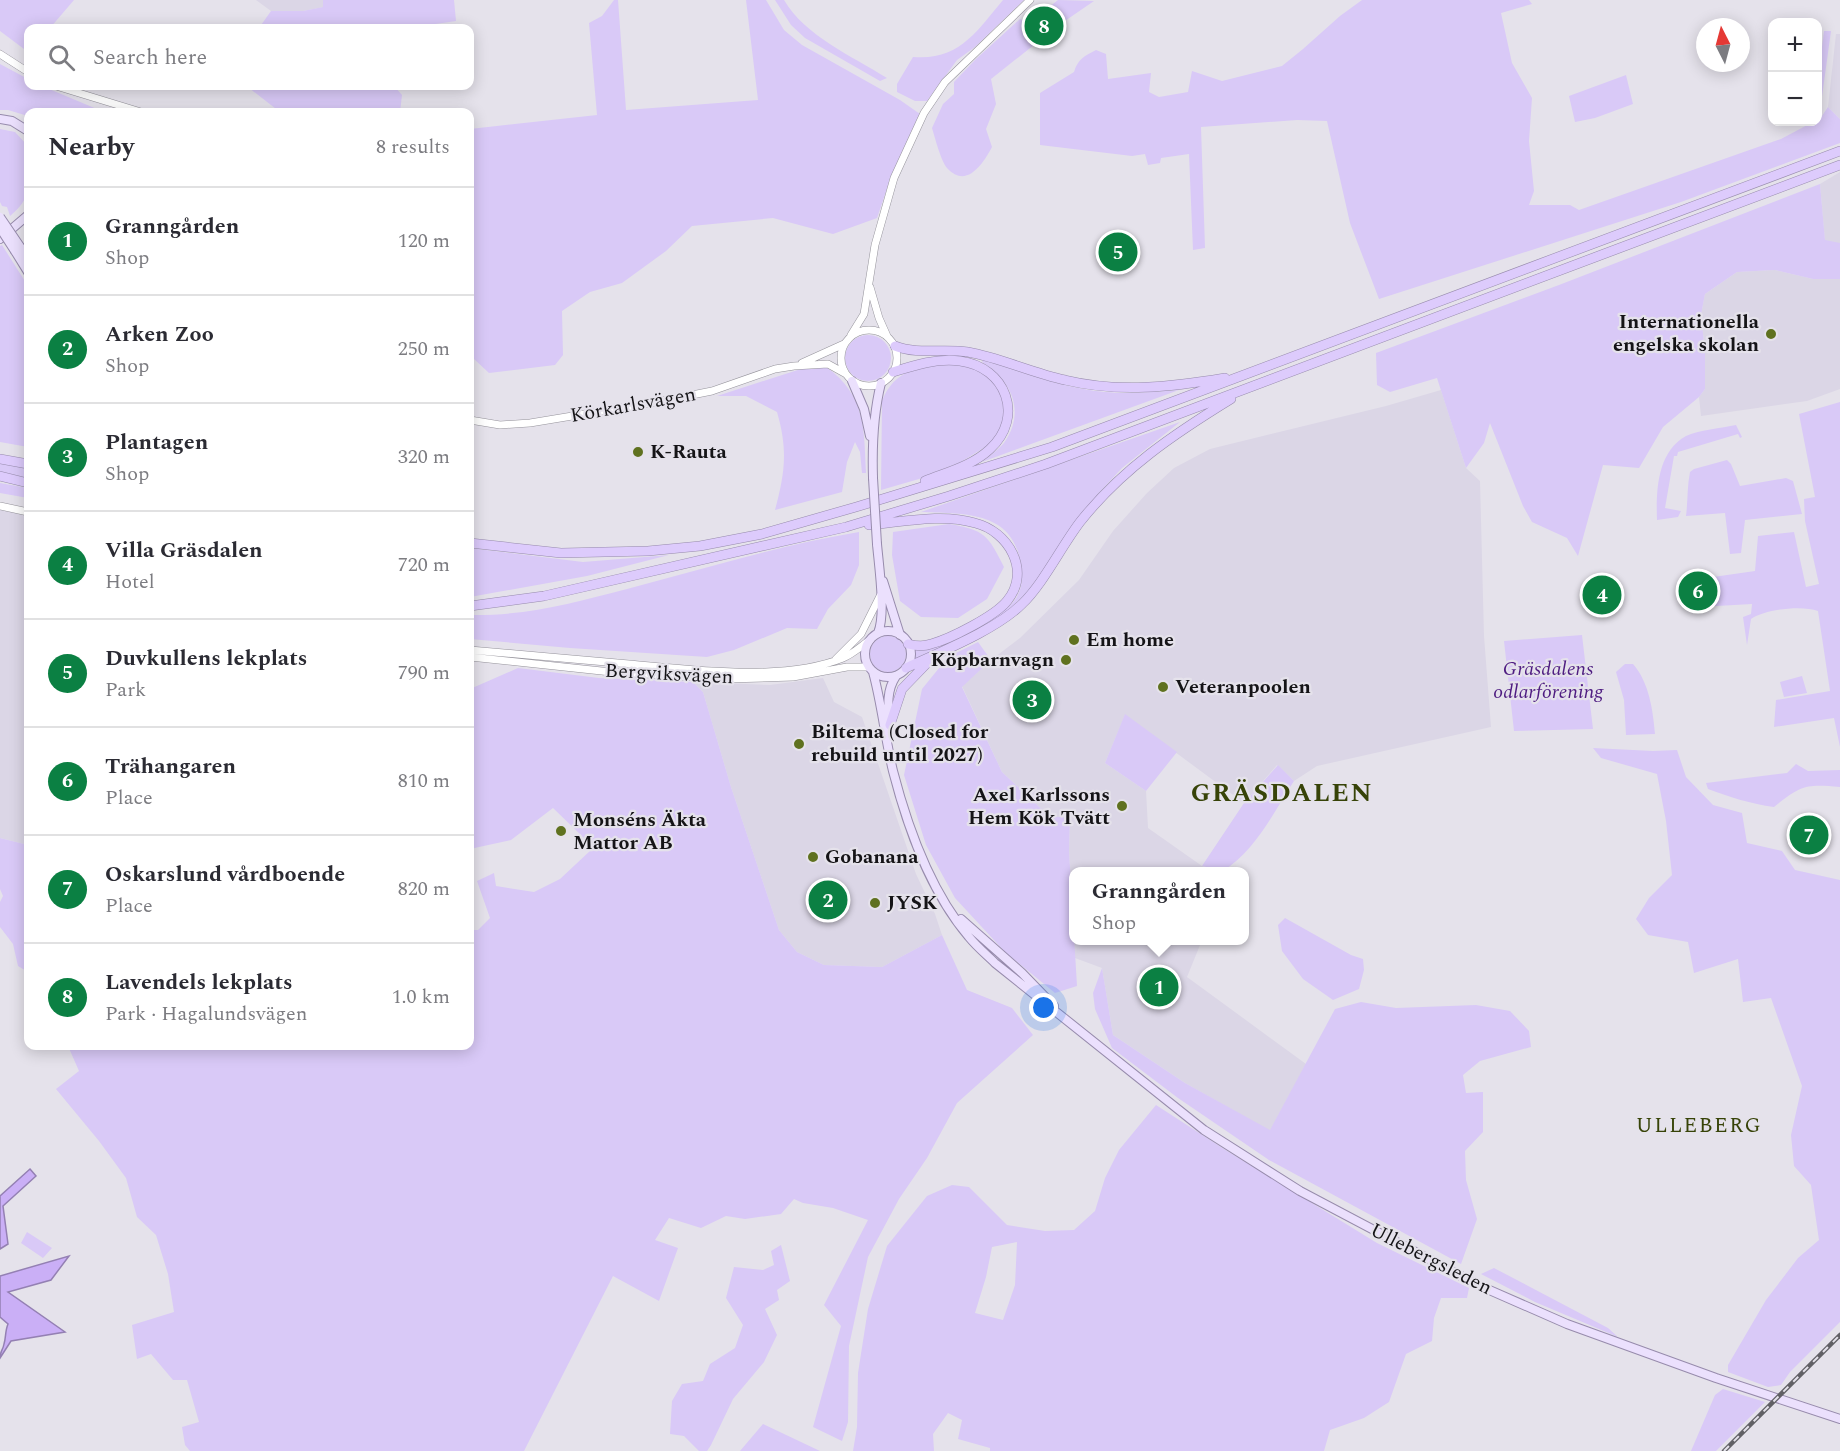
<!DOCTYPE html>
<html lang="en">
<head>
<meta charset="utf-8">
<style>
  :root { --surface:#fff; --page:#f7f7f7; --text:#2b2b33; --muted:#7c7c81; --line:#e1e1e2; --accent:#0b8043 }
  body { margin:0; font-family:Spectral,serif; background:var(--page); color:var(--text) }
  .controls { position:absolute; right:18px; top:18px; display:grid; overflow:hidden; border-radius:12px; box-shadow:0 3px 15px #0003 }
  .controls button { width:54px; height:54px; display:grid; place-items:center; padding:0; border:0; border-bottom:2px solid var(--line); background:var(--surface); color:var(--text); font:30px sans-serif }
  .compass { position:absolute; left:1696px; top:18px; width:54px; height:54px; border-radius:50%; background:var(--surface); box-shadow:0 3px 15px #0003; rotate:354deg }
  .you { position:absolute; left:1044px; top:1008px; width:21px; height:21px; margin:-15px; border:4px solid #fff; border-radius:50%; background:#1a73e8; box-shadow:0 0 0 9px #1a73e833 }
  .badge { display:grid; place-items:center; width:39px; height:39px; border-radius:50%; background:var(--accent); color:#fff; font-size:20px; font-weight:700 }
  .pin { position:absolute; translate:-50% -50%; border:3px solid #fff; box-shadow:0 2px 6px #0006 }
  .popup { position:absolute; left:1069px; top:867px; width:180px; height:78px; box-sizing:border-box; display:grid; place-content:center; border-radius:12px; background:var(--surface); filter:drop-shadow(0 2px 4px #0005); font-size:20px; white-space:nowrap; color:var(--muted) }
  .popup b { font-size:22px; color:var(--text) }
  .popup::after { content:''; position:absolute; left:50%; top:100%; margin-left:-12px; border:12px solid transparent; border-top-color:var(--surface) }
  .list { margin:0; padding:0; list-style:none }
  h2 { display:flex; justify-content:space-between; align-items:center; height:78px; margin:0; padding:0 24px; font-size:26px }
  h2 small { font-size:20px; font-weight:400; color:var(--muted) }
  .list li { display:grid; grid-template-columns:39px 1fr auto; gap:18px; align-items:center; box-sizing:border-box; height:108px; padding:0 24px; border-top:2px solid var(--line) }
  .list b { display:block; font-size:22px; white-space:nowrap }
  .list p { margin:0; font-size:20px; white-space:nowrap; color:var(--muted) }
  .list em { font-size:20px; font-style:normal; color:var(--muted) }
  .icon { flex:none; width:33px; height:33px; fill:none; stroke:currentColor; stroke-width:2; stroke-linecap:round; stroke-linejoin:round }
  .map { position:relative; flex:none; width:1840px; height:1451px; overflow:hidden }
  .search { position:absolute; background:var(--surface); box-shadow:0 3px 15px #0003; left:24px; top:24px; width:450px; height:66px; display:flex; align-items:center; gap:15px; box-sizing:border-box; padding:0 21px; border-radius:12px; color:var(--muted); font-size:22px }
  .panel { position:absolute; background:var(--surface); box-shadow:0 3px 15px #0003; left:24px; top:108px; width:450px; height:942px; border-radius:12px }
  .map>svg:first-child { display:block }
  .built { fill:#dbd6e6 }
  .green { fill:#d9c9f7; fill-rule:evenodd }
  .water { fill:#caaff6; stroke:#9480b3; stroke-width:1.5 }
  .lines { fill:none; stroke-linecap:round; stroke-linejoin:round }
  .minor-casing { stroke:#95939b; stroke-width:8 }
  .major-casing { stroke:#978bac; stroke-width:10 }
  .highway-casing { stroke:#978bac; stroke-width:10 }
  .minor { stroke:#fff; stroke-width:7 }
  .major { stroke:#ebe0fd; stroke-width:8 }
  .highway { stroke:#ddcbfc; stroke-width:9 }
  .rail-casing { stroke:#616065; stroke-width:4.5 }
  .rail { stroke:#e5e2eb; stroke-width:2; stroke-dasharray:7; stroke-linecap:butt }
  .major-bridge-casing { stroke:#978bac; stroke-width:10; stroke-linecap:butt }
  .major-bridge { stroke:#ebe0fd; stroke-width:8 }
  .poi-dot { fill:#5f711f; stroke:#e5e2eb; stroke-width:2 }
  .labels { text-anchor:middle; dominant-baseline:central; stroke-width:4.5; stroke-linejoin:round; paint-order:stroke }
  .poi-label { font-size:20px; font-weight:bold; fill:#151417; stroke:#e5e2eb; text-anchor:start }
  .street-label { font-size:20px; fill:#151417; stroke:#e5e2eb }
  .park-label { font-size:20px; font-style:italic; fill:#4e1c81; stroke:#e5e2eb }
  .neighbourhood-label { font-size:21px; letter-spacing:1.5px; fill:#374308; stroke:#e5e2eb }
  .district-label { font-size:26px; font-weight:bold; letter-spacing:1.5px; fill:#374308; stroke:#e5e2eb }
</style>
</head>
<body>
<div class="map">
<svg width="1840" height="1451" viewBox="0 0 1840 1451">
  <rect width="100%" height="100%" fill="#e5e2eb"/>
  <path class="built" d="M256 0H323L324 7 303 11H271Z
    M1836 34H1840V119L1828 107Z
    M1840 172V243H1834L1825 241 1820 184Z
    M1775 270 1813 279H1840V389L1807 401 1701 416 1699 397 1705 389V352L1701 315 1705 294 1737 272Z
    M1441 390 1466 468 1480 481 1484 636 1491 727 1317 766 1294 781 1277 765 1244 803 1125 715 1105 763 1146 791 1148 828 1202 866 1218 871 1074 872 1073 923 1069 851 1070 818 1049 816 1002 772 962 686 991 660 1020 638 1079 580 1113 531 1147 493 1174 468 1210 449 1386 406Z
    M0 505 28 512V845L0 838Z
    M823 678 834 702 862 717 916 874 935 914 942 935 882 967 824 965 797 952 779 930 731 787 703 692 693 682 770 685Z
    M1074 941H1205L1200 945 1187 977 1306 1064 1270 1131 1185 1083 1113 1035 1102 968 1075 958Z"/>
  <path class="green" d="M0 0H74L50 28H28V52L0 31Z
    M323 0H454L456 21 408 28H259L271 11H303L323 7Z
    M614 0H618L626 110 758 100 746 0H766L784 30 802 45 900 100 920 114 891 177 877 218 833 234 773 218 692 226 666 251 622 283 590 292 562 311 563 355 555 365 489 373 474 359 470 361V129L597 115 589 23 602 16Z
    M775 0H784C805 36 852 56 887 78L880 81 805 38 791 25Z
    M1003 0H1024L975 47 957 60 927 101H915L897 92V84L913 57C959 61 977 31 1003 0Z
    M1058 0 1094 1 1059 25 991 79 996 104 986 129 992 147C984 162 967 190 947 168 941 161 935 138 932 128L943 104 954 94V82L976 59 1020 19 1029 23Z
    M1362 0H1529L1532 4 1501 13 1512 63 1532 98 1529 141 1534 191 1529 205H1570L1579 210 1781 139 1813 122H1818L1828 107 1840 119V143L1681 202 1379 299 1350 223 1327 121 1297 120 1201 127 1205 248 1193 250 1189 154 1161 158 1160 163 1148 165 1145 154 1132 156 1040 145V93L1074 72C1078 59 1084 56 1096 50L1106 54 1108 79 1151 73 1149 92 1159 97 1188 92 1192 71 1222 81 1282 66 1303 49 1340 16Z
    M1824 31H1831L1820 111 1818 110V79Z
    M0 64 28 79V86H42L104 112H28V116L8 110H0Z
    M1626 75 1633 104 1595 118 1575 122 1569 96Z
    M249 86H394L402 95 400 112H280L249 88Z
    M0 129 15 132 28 146C29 177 36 195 10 216L7 207 2 206 0 202Z
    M1820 184 1825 240 1840 243V279H1813L1775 270 1737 272 1705 294 1701 315 1705 352V389L1699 397 1663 427 1639 468 1603 465 1578 556 1567 538 1532 522 1523 506 1490 423 1484 443 1466 468 1437 378 1390 392 1377 385 1376 353 1559 285Z
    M2 245 28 286V447L0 442V246Z
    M845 358a23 23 0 1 1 46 0a23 23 0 1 1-46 0Z
    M984 359C1023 372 1063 388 1105 392 1130 394 1154 392 1179 390L982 462C989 456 998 450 1004 443 1026 412 1012 381 982 362Z
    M950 364 977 368 993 381 1004 395 1006 410 1002 426 990 444 961 462 919 479 881 490 882 401C894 370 920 365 950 364Z
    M826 367C866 395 864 430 866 473H862L860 452 855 442 847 462 842 492 775 510C785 473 788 450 777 412L746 396H717L804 368Z
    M1840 402V747L1834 718 1774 727 1776 700 1830 691 1818 611C1802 605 1766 609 1751 619L1747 645 1743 617 1751 614 1752 604 1699 607 1685 581 1755 571 1758 536 1794 532 1806 587 1819 584 1805 521 1804 499 1815 497 1799 414Z
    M1180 422 1122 468 1098 494 1027 593 998 619 915 660V649C942 638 997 622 1014 601 1022 591 1023 578 1021 566 1014 510 964 514 921 512Z
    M1736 425 1742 437 1740 438 1738 434 1678 452 1677 456H1674L1665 508 1681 511 1678 517 1657 520C1656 491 1657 452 1686 436 1698 430 1722 428 1736 425Z
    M1727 460 1731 464 1740 486 1786 478 1793 481 1802 514 1745 520 1741 553 1730 554 1725 513 1686 516C1688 501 1687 487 1690 472L1694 469Z
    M0 462 28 467V478L0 472Z
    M0 483 28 488V498L0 493Z
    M949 524C985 530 988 535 1004 567L987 599 958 618 921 617 900 601 892 555 893 532Z
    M859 532V565L851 585 828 609 817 629 787 628 734 650 707 657 570 648 470 639V615C526 616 573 603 627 589 704 569 780 545 859 532Z
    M470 548 583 562 669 555 587 576 470 597Z
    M1582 635 1593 729 1514 731 1504 641Z
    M870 654a18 18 0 1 1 36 0a18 18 0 1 1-36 0Z
    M978 642 991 660 962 687 1002 772 1049 816 1070 818 1069 851 1077 986 1055 993 1005 952 955 898 926 845 904 775 922 689 948 657Z
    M1625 664H1633C1649 682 1653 710 1655 734L1626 735 1624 700 1616 672Z
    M518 668 599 678 693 682 703 692 731 787 779 930 797 952 824 965 882 967 942 935 967 990 1012 1008 1033 1035 957 1103 927 1158 899 1199 868 1257 849 1346 848 1422 842 1441 813 1427 841 1326 824 1305 868 1220 833 1208 803 1203 794 1199 781 1214 745 1219 726 1216 701 1228 669 1218 655 1240 678 1248 659 1301 613 1276 524 1451H190L185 1445 182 1427 199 1422 187 1380H173L151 1354 137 1359 132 1325 174 1312 168 1274 156 1235 137 1217 126 1178 99 1141 56 1089 79 1071 68 1046H470V930H478L490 918 477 881 494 873 496 886 534 892 560 879 591 850 585 839 553 808 511 840 470 849V689Z
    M1802 676 1807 693 1784 697 1780 682Z
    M1125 714 1177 752 1146 791 1105 763Z
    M1593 748 1653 751 1677 750 1686 777 1713 805 1742 813 1747 843 1782 851 1795 870 1840 880V1322L1790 1372 1781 1385 1768 1387 1728 1372V1365L1766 1300 1798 1258 1819 1240 1811 1185 1794 1166 1791 1135 1802 1086 1771 998 1743 1002 1738 959 1694 973 1688 942 1648 935 1636 919 1649 898 1672 875 1666 821 1657 774 1601 758Z
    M1796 764 1808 771 1840 770V787C1806 784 1801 785 1774 807 1751 804 1730 797 1708 789L1706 783 1787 773Z
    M1278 765 1294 781C1274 812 1255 851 1223 871L1202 866 1244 803Z
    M0 838 28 845V972L18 966 13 944 0 927V902L3 896 0 889Z
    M1285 918 1351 955 1363 959 1364 970 1359 989 1333 1000 1303 979 1282 951 1278 925Z
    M1102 968 1113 1035 1185 1083 1270 1130 1335 1009 1361 1002 1396 1008 1476 1005 1510 1011 1529 1031 1531 1047 1480 1061 1463 1075 1466 1093 1483 1092V1132L1465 1151 1466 1180 1477 1219 1461 1264 1269 1160 1178 1098 1112 1048 1095 1009 1093 993Z
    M1156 1105 1224 1149 1377 1243 1469 1288 1467 1298H1441L1434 1318 1432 1341 1406 1354 1389 1402 1364 1418 1330 1430 1324 1451H990V1448L958 1439 962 1420 948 1413 933 1434 934 1451H853L857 1427 858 1373 868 1309 887 1246 927 1196 952 1185 969 1187 1007 1225 1045 1231 1074 1230 1095 1211 1105 1178 1119 1150ZM1017 1242 1015 1285 1003 1320 975 1313 986 1277 992 1247Z
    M27 1232 52 1248 43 1258 21 1243Z
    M781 1245 790 1281 777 1290 779 1300 765 1309 777 1335 764 1362 733 1399 711 1445 707 1451H699L684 1436 670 1434 672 1401 682 1384 703 1381 710 1364 735 1348 743 1325 726 1298 734 1267 763 1270 774 1265 771 1251Z
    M1494 1268 1608 1328 1618 1337 1535 1302 1481 1274Z
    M1723 1389 1765 1402 1716 1451H1691L1715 1395Z
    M763 1424 820 1451H740Z"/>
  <path class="water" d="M30 1169 36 1176 3 1206 8 1244 0 1249V1196Z
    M69 1256 51 1280 8 1292 65 1332 11 1341 0 1358C0 1351 3 1350 4 1344 6 1338 5 1331 8 1324L0 1317V1276Z"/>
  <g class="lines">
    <defs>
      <path id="minor" d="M0 54 28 72
        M56 86 141 112
        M870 287 879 318 887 336
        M841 358a28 28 0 1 1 56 0a28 28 0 1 1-56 0Z
        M851 335 864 314 875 245 894 178 924 113 945 82 1030 0
        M802 363 844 344
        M470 420 500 425 530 423 657 402 712 391 775 369 794 366 828 364 846 374
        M0 506 28 512
        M470 650C523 655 576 659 629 664 693 670 783 682 843 658 853 654 861 646 870 640
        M470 657 611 672 728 679 793 677 847 667H868
        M836 659 861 634 880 596"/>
      <path id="major" d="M0 119 12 121 28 131
        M0 239 28 215
        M21 248 28 258
        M15 251 28 272
        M852 381 864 409 870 436
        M873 478C872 446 873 415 881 383
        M877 544C879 567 886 614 878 633
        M883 581 900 635
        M865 654a23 23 0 1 1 46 0a23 23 0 1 1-46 0Z
        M873 672C882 705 885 738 893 771 908 829 930 891 969 937 977 947 987 955 995 963L1204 1130 1300 1191 1478 1285 1567 1324 1716 1378 1840 1419
        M890 724C888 706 886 691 896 676
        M961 919 1022 973 1054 1006"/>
      <path id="highway" d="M895 346C918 355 943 348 968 352 1001 358 1032 373 1065 380 1119 393 1171 387 1225 378
        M893 372C915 365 937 358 960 361 1006 367 1025 417 990 449 972 466 947 472 925 481
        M0 459 28 464
        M0 476 28 483
        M869 525C903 522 942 513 975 523 1008 531 1032 571 1007 601 995 616 950 639 931 644 923 647 916 646 908 644
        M470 543 561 553 648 551 700 546 762 534 856 507 1052 447 1840 151
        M470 606 544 596 846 527 949 496 1046 464 1840 165
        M906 668C940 652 996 630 1022 604 1043 584 1061 547 1080 522 1122 469 1174 434 1231 399
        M890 725 902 689 930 660"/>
    </defs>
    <use href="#minor" class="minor-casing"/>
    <use href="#major" class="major-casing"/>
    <use href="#highway" class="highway-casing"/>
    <use href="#minor" class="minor"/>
    <use href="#major" class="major"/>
    <use href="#highway" class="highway"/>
    <defs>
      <path id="rail" d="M1724 1451 1840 1335"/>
    </defs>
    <use href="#rail" class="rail-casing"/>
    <use href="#rail" class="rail"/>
    <defs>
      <path id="major-bridge" d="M0 217 21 248
        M0 228 15 251
        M873 478 877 544"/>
    </defs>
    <use href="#major-bridge" class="major-bridge-casing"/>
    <use href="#major-bridge" class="major-bridge"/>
  </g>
  <g class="poi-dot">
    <circle cx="1771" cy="334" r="6"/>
    <circle cx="638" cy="452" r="6"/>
    <circle cx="1074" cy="640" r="6"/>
    <circle cx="1066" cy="660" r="6"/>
    <circle cx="1163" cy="687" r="6"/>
    <circle cx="799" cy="744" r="6"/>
    <circle cx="1122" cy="806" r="6"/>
    <circle cx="561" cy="831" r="6"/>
    <circle cx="813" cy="857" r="6"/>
    <circle cx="875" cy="903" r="6"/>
  </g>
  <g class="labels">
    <g class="poi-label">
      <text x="1759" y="322" text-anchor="end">Internationella<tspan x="1759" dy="23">engelska skolan</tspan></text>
      <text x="650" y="452">K-Rauta</text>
      <text x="1086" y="640">Em home</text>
      <text x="1054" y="660" text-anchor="end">Köpbarnvagn</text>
      <text x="1175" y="687">Veteranpoolen</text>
      <text x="811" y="732">Biltema (Closed for<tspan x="811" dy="23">rebuild until 2027)</tspan></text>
      <text x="1110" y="795" text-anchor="end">Axel Karlssons<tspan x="1110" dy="23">Hem Kök Tvätt</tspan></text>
      <text x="573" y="820">Monséns Äkta<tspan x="573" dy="23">Mattor AB</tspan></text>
      <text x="825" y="857">Gobanana</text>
      <text x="887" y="903">JYSK</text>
    </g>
    <g class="street-label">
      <text transform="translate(633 405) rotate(-10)">Körkarlsvägen</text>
      <text transform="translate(669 674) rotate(3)">Bergviksvägen</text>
      <text transform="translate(1431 1259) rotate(27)">Ullebergsleden</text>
    </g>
    <g class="park-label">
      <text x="1548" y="669">Gräsdalens<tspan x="1548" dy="23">odlarförening</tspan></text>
    </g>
    <g class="neighbourhood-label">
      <text x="1699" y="1126">ULLEBERG</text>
    </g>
    <g class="district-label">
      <text x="1282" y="793">GRÄSDALEN</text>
    </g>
  </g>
</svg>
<div class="controls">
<button>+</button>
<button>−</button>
</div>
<svg class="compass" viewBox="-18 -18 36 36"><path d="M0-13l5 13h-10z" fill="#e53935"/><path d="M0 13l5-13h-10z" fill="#7c7c81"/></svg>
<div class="you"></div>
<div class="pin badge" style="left:1159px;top:987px">1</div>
<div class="popup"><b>Granngården</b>Shop</div>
<div class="pin badge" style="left:828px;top:900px">2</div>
<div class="pin badge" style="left:1032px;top:700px">3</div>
<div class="pin badge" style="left:1602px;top:595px">4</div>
<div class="pin badge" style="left:1118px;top:252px">5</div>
<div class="pin badge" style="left:1698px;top:591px">6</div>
<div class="pin badge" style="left:1809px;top:835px">7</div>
<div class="pin badge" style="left:1044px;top:26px">8</div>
<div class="search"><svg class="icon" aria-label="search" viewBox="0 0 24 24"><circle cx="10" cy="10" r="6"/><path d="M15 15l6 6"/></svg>Search here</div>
<section class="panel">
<h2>Nearby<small>8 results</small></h2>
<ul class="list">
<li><span class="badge">1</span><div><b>Granngården</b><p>Shop</p></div><em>120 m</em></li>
<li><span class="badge">2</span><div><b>Arken Zoo</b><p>Shop</p></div><em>250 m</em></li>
<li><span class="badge">3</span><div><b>Plantagen</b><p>Shop</p></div><em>320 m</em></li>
<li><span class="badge">4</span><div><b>Villa Gräsdalen</b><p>Hotel</p></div><em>720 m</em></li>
<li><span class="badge">5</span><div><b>Duvkullens lekplats</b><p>Park</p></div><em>790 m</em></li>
<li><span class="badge">6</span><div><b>Trähangaren</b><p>Place</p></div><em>810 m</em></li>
<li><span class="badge">7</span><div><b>Oskarslund vårdboende</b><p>Place</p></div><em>820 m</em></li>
<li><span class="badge">8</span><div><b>Lavendels lekplats</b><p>Park · Hagalundsvägen</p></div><em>1.0 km</em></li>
</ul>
</section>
</div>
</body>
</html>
